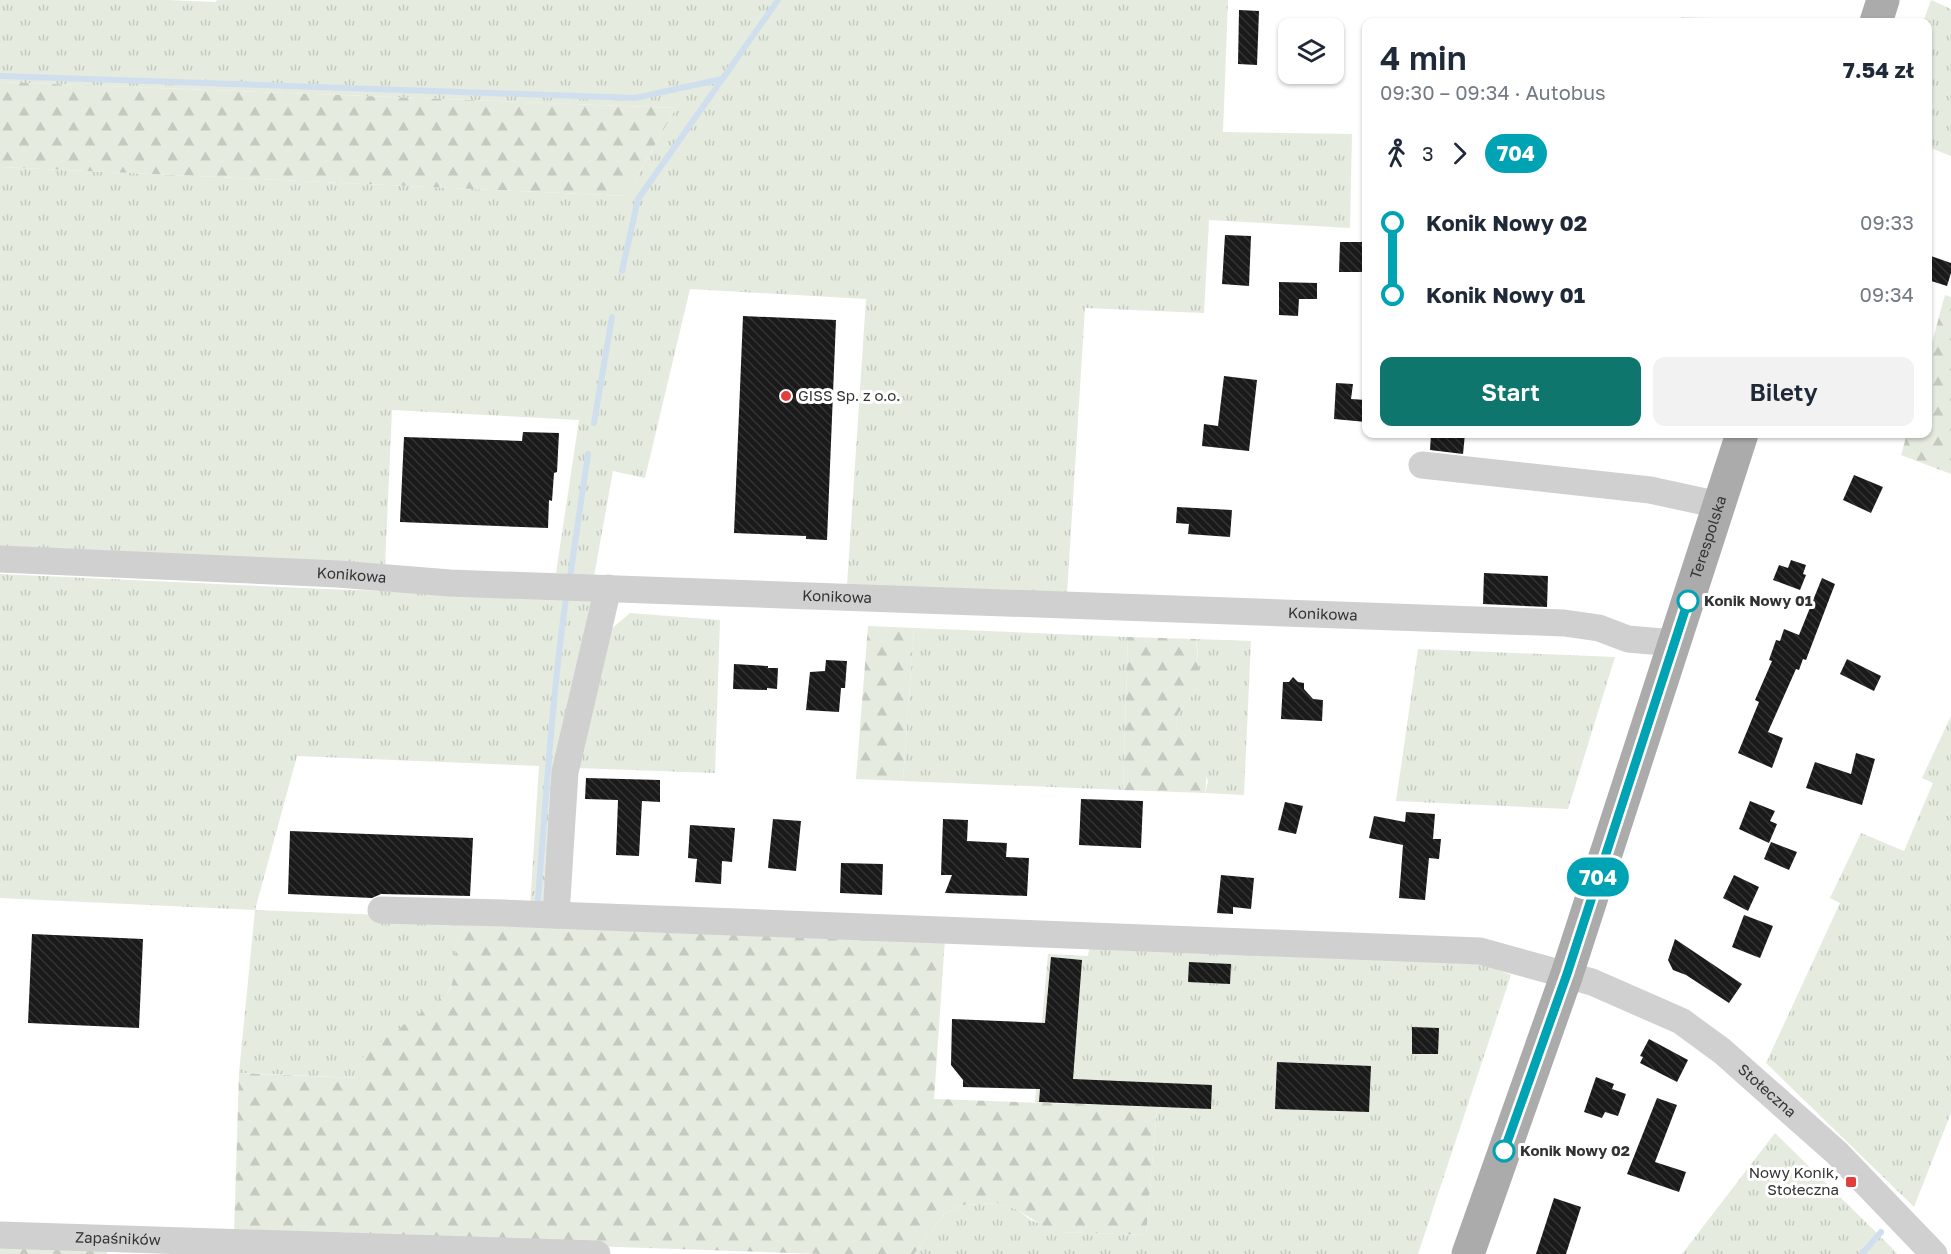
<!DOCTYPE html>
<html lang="pl">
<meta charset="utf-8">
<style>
body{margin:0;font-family:"Golos Text",sans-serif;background:#f2f2f3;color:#1f2937;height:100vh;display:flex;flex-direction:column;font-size:22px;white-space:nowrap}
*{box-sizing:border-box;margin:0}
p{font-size:20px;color:#747a83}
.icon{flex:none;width:33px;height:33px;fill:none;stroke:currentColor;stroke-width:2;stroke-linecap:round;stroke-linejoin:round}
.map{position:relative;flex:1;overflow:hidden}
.sheet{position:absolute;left:1362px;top:18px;width:570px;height:420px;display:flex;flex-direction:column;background:#fff;border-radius:12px;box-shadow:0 2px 4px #0004}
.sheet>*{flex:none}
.badge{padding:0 12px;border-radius:20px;font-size:21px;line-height:39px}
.buttons{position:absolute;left:1278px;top:18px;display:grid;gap:12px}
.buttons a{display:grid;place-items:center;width:66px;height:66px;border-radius:12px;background:#fff;box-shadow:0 2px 4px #0004;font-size:30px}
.map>.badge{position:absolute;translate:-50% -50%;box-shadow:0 0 0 3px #fff}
.legs{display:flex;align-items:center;gap:9px;height:66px;padding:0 18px;font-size:20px}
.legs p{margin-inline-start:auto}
.overview{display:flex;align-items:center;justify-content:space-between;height:102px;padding:0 18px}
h1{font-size:33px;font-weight:600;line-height:45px}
.cta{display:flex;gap:12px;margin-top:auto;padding:12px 18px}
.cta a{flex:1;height:69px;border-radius:12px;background:#0f766e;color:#fff;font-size:24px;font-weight:600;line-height:69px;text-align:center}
.cta a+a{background:#f2f2f3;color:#1f2937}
ul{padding:0 18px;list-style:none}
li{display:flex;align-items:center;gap:21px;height:72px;font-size:22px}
li i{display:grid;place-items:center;width:9px;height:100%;margin:0 8px;background:currentColor}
li i::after{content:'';width:15px;height:15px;margin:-8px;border:4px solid;border-radius:50%;background:#fff}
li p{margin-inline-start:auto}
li:first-child i{background:linear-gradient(#0000 50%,currentColor 0)}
li:last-child i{background:linear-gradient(currentColor 50%,#0000 0)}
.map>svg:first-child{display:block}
.grass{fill:url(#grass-tufts)}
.forest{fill:url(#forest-firs)}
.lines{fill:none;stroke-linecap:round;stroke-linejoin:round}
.stream{stroke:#d0dfed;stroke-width:6}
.building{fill:url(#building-back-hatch)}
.minor{stroke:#d0d0d0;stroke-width:27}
.major{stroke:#ababab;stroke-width:33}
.line-1-casing{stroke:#fff;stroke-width:14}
.line-1{stroke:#00a3b4;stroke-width:9}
.poi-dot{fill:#e13e3e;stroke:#fff;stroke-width:2}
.stop-1-dot{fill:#fff;stroke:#00a3b4;stroke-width:3}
.labels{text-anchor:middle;stroke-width:6;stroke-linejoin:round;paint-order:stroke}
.poi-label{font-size:15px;fill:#333;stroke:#fff;text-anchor:start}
.street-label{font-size:15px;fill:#333;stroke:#fff}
.stop-label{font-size:15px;font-weight:bold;fill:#333;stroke:#fff;text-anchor:start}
</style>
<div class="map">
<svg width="1951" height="1254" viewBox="0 0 1951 1254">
<defs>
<pattern id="grass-tufts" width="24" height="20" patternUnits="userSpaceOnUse" patternTransform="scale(1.5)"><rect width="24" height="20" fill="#e5ebdf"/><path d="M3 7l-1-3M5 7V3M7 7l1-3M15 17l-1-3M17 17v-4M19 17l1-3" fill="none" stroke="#c5cac0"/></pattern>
<pattern id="forest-firs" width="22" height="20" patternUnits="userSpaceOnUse" patternTransform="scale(1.5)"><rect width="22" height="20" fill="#e5ebdf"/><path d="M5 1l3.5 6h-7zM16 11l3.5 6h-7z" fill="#c5cac0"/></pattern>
<pattern id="building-back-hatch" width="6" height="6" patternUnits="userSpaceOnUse" patternTransform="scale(1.5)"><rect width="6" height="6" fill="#1a1a1a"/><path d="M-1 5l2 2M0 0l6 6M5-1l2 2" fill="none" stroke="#333"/></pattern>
</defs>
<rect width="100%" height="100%" fill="#fff"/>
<g class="grass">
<polygon points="0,0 167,0 216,2 217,0 1228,0 1223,132 1352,134 1350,228 1209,220 1204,313 1085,308 1067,594 847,585 866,299 690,289 645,478 613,471 594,576 556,573 579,420 392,410 385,566 0,549 0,167 626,196 676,108 0,82"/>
<polygon points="1931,0 1951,9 1951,156 1928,147 1928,22 1923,22"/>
<polygon points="1681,17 1817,22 1680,22"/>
<polygon points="0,574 325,589 593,598 543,904 530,907 539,766 297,756 255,910 461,918 456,940 455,977 447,994 360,1078 239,1073 255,910 0,898"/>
<polygon points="630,613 720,620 715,773 576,768 610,630"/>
<polygon points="914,628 1128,637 1123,790 903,781"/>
<polygon points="1196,639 1251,641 1244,795 1205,793 1208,781 1195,743 1176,728 1178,714 1197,689 1198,655"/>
<polygon points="1418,649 1615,657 1568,809 1396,801"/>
<polygon points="1951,716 1951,1113 1914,1207 1766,1063 1840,903 1830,898 1861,833 1904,851 1933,783 1922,778"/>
<polygon points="1090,944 1477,960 1511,975 1418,1254 914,1254 945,1213 962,1205 997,1203 1016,1209 1031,1220 1061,1232 1146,1235 1157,1107 1035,1102 1048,954 1088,956"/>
<polygon points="1775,1133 1891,1247 1897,1254 1682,1254"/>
</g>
<g class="forest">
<polygon points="0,82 676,108 626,196 0,167"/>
<polygon points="1945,295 1951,297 1951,474 1901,455 1907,434 1928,434 1928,357"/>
<polygon points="868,626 914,628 903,781 856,779"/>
<polygon points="1128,637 1196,639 1200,681 1197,689 1178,714 1176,728 1195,743 1207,772 1205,793 1123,790"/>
<path d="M461 918 945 939 934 1099 1157 1107 1146 1235 1061 1232 1048 1229 1016 1209 997 1203 962 1205 945 1213 914 1254H820L234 1234 239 1073 359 1078 358 1063 368 1051 447 994C458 977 454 961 456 942 456 934 460 926 461 918Z"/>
<polygon points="0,1245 107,1249 107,1254 0,1254"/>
</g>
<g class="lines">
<g class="stream">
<polyline points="0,76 635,98 722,79"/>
<polyline points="622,271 638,199 778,0"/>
<polyline points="594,423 612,317"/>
<polyline points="570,577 588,454"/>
<path d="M538 899C546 798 552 698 566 598"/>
<polyline points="1862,1254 1881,1232"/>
</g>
</g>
<g class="building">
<polygon points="1239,10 1259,11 1257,65 1238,64"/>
<polygon points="1225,235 1251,236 1249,286 1222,284"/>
<polygon points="1340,242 1366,242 1365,272 1339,272"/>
<polygon points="1928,255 1951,263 1951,273 1947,286 1928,280"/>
<polygon points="1279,282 1317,283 1317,299 1299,299 1298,316 1279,315"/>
<polygon points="743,316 836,320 827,540 806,539 806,536 734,533"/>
<polygon points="1224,376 1257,380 1249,451 1202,446 1204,424 1218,426"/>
<polygon points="1336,383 1353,384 1351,399 1366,400 1366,422 1334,419"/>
<polygon points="523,432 559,433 557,472 554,473 552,501 549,500 548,528 400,522 404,437 522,441"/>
<polygon points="1431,434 1465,434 1463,454 1430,450"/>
<polygon points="1854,475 1883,487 1871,513 1843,500"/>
<polygon points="1177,507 1232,510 1230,537 1188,534 1189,524 1176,523"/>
<polygon points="1791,560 1806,565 1803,574 1806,575 1800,590 1773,580 1779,565 1788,568"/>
<polygon points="1484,573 1548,576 1547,607 1483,604"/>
<polygon points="1822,578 1835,584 1806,660 1803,659 1799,670 1796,669 1768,732 1783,738 1772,768 1738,753 1759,702 1755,700 1772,661 1769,660 1776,640 1780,641 1784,629 1799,635"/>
<polygon points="1847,659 1881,676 1874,691 1840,674"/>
<polygon points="826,660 847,661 845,688 841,688 839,712 806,710 810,672 825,671"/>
<polygon points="734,664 768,666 768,668 778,668 777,689 767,688 767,690 733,689"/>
<polygon points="1293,677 1298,682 1304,683 1304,689 1313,699 1323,700 1322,721 1281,719 1283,682 1289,682"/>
<polygon points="1856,753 1875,759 1862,805 1806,788 1815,762 1851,774"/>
<polygon points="586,778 660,780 660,802 642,801 639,856 616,855 618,800 585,799"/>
<polygon points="1081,799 1143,801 1141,848 1079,845"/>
<polygon points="1750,801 1775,811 1770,821 1777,824 1769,843 1739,829"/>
<polygon points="1285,802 1303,806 1296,834 1278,830"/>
<polygon points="1406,812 1435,814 1433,839 1441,839 1439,859 1429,858 1425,900 1399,898 1403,845 1369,838 1374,816 1405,822"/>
<polygon points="773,819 801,821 796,871 768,868"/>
<polygon points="943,819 968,820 967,841 1007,843 1006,857 1029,858 1027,896 945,893 952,875 941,875"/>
<polygon points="690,825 735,828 732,862 722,861 721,884 695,882 697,859 688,858"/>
<polygon points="290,831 473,838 470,896 381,894 372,898 288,894"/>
<polygon points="1771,842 1797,852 1789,870 1764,859"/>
<polygon points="841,863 883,864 882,895 840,893"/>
<polygon points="1221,875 1254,878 1251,909 1233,907 1233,914 1217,913"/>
<polygon points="1734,875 1759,887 1748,911 1723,898"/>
<polygon points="1744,915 1773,926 1760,958 1732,947"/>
<polygon points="32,934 143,939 139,1028 28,1023"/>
<polygon points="1675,939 1742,984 1729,1003 1686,975 1673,970 1668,960"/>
<polygon points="1051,957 1082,960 1073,1079 1212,1085 1211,1109 1039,1102 1040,1089 963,1087 963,1080 951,1065 952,1019 1045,1023"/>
<polygon points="1189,962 1231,964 1230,984 1188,982"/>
<polygon points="1412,1027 1439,1028 1438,1054 1412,1054"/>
<polygon points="1649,1039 1688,1060 1677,1082 1640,1063 1643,1057 1640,1056"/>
<polygon points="1277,1062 1371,1066 1369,1112 1275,1109"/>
<polygon points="1596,1077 1614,1084 1612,1089 1626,1094 1618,1116 1605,1112 1602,1118 1584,1112"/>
<polygon points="1657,1098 1677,1105 1655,1162 1686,1172 1679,1192 1627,1174"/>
<polygon points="1554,1198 1581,1207 1566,1254 1536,1254"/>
</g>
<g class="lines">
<g class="minor">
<polyline points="1422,465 1650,490 1719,505"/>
<path id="s1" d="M0 559 338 574 450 583 1564 623 1599 628 1628 639 1674 643"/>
<path id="s2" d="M381 910 504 913 1480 951 1592 982 1681 1021 1722 1051 1837 1153 1934 1254"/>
<polyline points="556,915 565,772 608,588"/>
<path id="s3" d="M0 1235 597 1254"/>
</g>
<g class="major">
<polyline points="1876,22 1883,0"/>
<path id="s4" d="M1468 1254 1567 974 1742 434"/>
</g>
</g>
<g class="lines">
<g class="line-1-casing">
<polyline id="line-1" points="1504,1151 1567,974 1688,601"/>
</g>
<use href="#line-1" class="line-1"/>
</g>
<g class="poi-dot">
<circle cx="786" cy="396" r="6"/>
<rect x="1845" y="1176" width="12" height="12" rx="3"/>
</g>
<g class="stop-1-dot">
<circle cx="1688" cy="601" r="10"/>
<circle cx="1504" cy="1151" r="10"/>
</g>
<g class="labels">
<g class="poi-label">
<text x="798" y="401">GISS Sp. z o.o.</text>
<text x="1839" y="1178" text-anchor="end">Nowy Konik,<tspan x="1839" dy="17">Stołeczna</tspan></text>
</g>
<g class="street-label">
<text dy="5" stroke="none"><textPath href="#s4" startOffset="756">Terespolska</textPath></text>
<text dy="5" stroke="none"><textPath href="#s1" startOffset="352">Konikowa</textPath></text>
<text dy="5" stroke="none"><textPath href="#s1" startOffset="838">Konikowa</textPath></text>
<text dy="5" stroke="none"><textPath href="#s1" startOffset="1324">Konikowa</textPath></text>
<text dy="5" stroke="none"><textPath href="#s2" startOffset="1424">Stołeczna</textPath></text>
<text dy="5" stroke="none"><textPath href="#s3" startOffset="118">Zapaśników</textPath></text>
</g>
<g class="stop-label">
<text x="1704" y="606">Konik Nowy 01</text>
<text x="1520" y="1156">Konik Nowy 02</text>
</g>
</g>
</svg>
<div class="buttons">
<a><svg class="icon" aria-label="layers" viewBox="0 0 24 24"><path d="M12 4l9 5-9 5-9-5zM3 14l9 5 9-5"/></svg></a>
</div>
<b class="badge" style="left:1598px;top:877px;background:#00a3b4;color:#fff">704</b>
<section class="sheet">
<div class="overview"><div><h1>4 min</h1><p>09:30 – 09:34 · Autobus</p></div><b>7.54 zł</b></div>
<div class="legs"><svg class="icon" aria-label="walk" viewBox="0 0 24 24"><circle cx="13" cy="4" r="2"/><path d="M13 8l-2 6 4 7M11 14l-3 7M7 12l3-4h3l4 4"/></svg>3<svg class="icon" aria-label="forward" viewBox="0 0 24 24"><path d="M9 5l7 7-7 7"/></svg><b class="badge" style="background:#00a3b4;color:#fff">704</b></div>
<ul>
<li><i style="color:#00a3b4"></i><b>Konik Nowy 02</b><p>09:33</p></li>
<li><i style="color:#00a3b4"></i><b>Konik Nowy 01</b><p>09:34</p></li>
</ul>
<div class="cta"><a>Start</a><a>Bilety</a></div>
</section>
</div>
